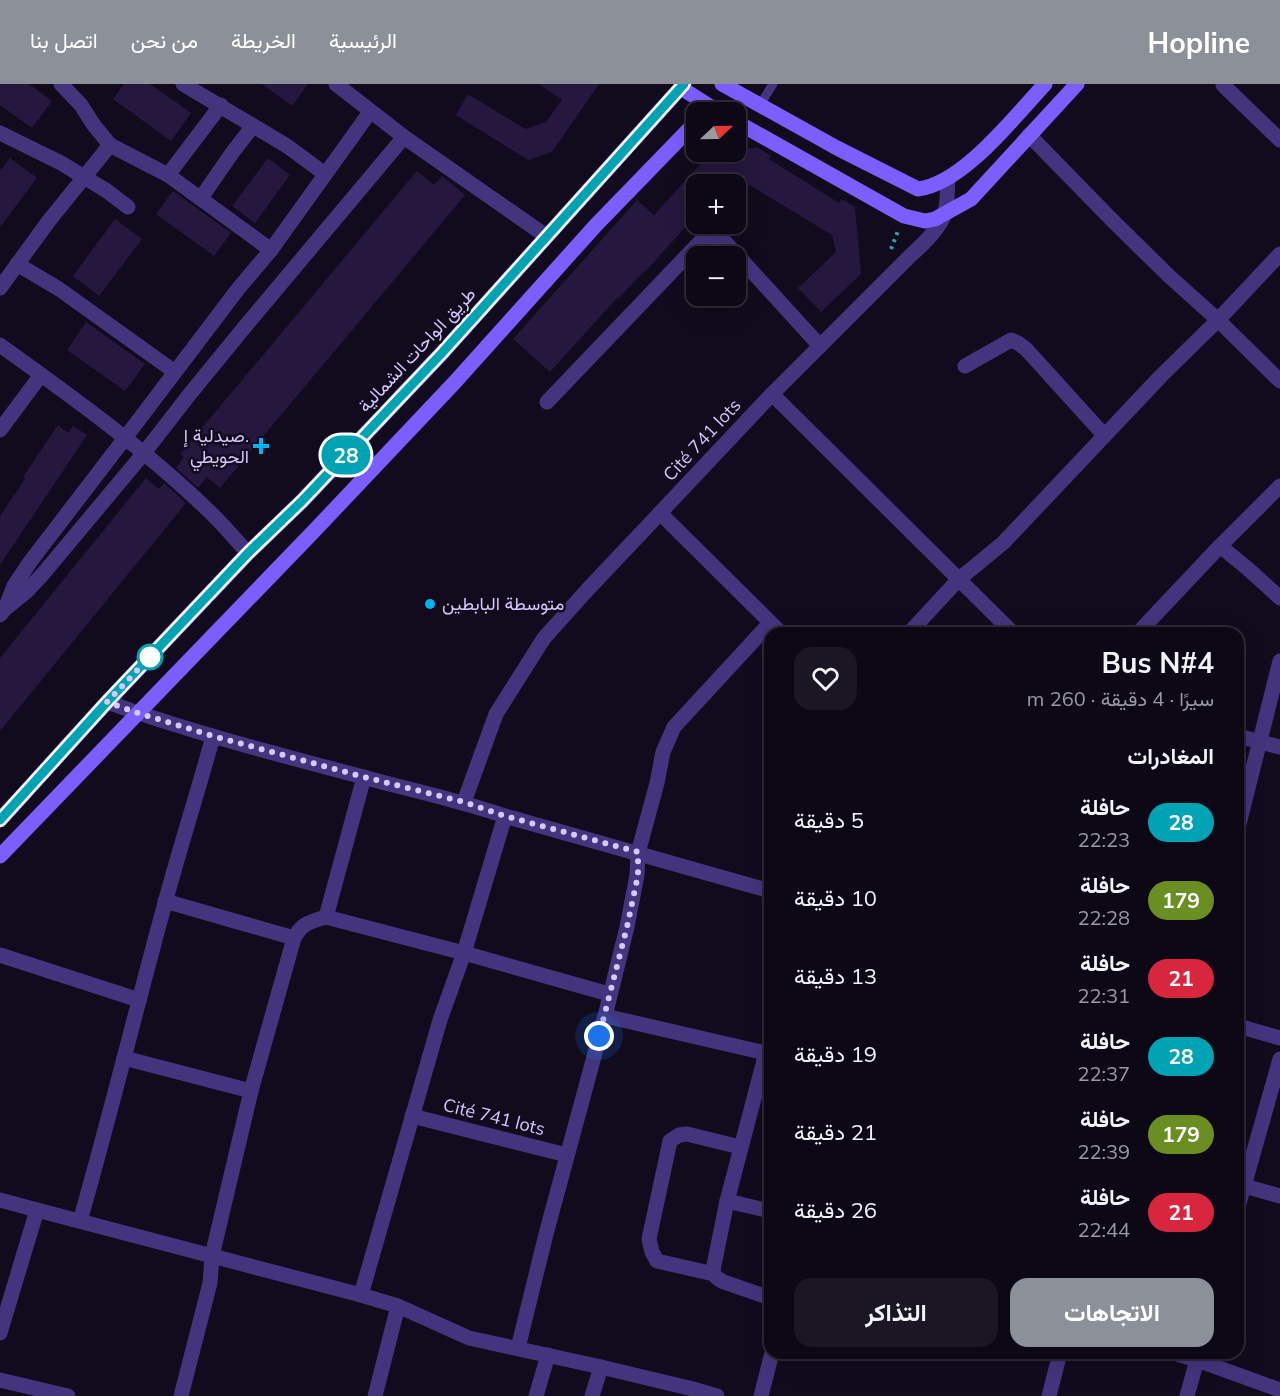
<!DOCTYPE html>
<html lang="ar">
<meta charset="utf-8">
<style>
body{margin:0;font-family:Mulish,Vazirmatn,sans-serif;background:#1b1623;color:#f1f3f6;direction:rtl;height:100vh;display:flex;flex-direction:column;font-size:22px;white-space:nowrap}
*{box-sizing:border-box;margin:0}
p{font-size:20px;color:#9a9aa1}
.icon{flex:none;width:33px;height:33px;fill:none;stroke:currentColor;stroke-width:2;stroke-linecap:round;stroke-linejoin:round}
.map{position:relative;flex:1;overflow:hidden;direction:ltr}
.side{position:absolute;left:764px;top:543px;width:480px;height:732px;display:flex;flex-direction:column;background:#0d0816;border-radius:18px;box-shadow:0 6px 24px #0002,0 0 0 2px #2d2935;direction:rtl}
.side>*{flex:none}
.badge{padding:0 12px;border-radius:20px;font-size:21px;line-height:39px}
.needle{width:39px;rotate:68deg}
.buttons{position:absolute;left:686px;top:18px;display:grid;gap:12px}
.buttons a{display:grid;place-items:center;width:60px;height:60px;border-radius:12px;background:#0d0816;box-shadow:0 6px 24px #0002,0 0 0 2px #2d2935;font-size:30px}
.you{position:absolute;width:30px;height:30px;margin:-15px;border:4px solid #fff;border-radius:50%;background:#1a73e8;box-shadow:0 0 0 9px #1a73e833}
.map>.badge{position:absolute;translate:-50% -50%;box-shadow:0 0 0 3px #fff}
h2{padding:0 30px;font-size:22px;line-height:54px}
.round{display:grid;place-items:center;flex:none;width:63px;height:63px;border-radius:18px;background:#1b1623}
.overview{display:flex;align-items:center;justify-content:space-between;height:102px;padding:0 30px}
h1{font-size:28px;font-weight:700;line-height:45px}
.button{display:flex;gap:12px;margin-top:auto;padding:12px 30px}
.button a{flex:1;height:69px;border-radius:18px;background:#8c9099;color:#fff;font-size:24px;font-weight:700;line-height:69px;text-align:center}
.button a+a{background:#1b1623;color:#f1f3f6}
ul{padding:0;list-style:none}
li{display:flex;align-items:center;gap:18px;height:78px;padding:0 30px}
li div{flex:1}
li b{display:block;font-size:22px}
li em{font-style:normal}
li .badge{min-width:66px;font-weight:700;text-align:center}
header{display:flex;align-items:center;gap:36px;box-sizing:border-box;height:84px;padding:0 30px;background:#8c9099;color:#fff}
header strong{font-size:28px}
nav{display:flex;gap:33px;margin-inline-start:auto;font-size:21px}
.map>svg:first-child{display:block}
.building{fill:#25173e}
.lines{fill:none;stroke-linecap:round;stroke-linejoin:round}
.path{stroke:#2aa3b0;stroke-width:4;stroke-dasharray:3 4.5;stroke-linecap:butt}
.service{stroke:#43357d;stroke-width:9}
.minor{stroke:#43357d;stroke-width:15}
.secondary{stroke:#7c5eff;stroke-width:15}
.line-casing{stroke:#fff;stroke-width:14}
.line{stroke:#00a3b4;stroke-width:9}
.walk{stroke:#d6c7ff;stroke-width:6;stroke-dasharray:0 10.8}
.poi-dot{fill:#00b4f2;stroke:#110b1d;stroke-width:2}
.stop-dot{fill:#fff;stroke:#00a3b4;stroke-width:3}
.labels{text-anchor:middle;stroke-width:5;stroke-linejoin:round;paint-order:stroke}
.street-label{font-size:18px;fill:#d6c7ff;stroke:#110b1d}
.poi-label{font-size:18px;fill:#d6c7ff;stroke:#110b1d;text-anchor:end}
</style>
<header>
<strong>Hopline</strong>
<nav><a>الرئيسية</a><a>الخريطة</a><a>من نحن</a><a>اتصل بنا</a></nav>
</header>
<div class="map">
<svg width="1280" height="1312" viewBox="0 0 1280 1312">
<rect width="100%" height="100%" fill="#110b1d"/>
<g class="building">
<polygon points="0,0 29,0 52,17 32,44 0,21"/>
<polygon points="124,0 150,0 191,29 171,57 113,15"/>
<polygon points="262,0 308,0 292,22"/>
<polygon points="539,0 599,0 552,68 528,76 456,31 468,10 525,45 546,38 562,16"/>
<polygon points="757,63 771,72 769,75 839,119 842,115 855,123 861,190 821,228 798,204 836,168 832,151 751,102 696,100 696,131 645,188 644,187 618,215 617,214 550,288 513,255 637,116 654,131 706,74"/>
<polygon points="10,74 37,94 0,143 0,87"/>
<polygon points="268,74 290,91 255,139 232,122"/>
<polygon points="417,87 434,101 442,92 465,111 220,404 207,393 198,404 176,384 184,373 180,370"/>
<polygon points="173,107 231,149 214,172 156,130"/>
<polygon points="115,135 142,155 99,212 73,192"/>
<polygon points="86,238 145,280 125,307 67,266"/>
<polygon points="58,341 68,349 73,342 87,351 0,481 0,432 25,395 23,393"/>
<polygon points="146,394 159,405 164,399 186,419 0,647 0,574"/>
</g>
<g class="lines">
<polyline class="path" points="891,165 898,147"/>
<polyline class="service" points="760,21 773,0"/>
<g class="minor">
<polyline points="61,0 81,21 93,40 110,61 168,91 271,166"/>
<polyline points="183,0 287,62 325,90"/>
<polyline points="336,0 404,53 546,152"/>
<polyline points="1224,0 1223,1 1280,56"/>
<polyline points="0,49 61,79 107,107 128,123"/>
<polyline points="1029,51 1113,137 1169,192 1218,236 1280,297"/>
<polyline points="168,91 221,21"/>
<path d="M948 94C947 105 948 117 945 128 942 143 921 162 910 172L772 310 1013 549"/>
<polyline points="201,114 232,69 253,42"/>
<polyline points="17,180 59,205 175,288"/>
<polyline points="0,204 48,138 110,61"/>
<path d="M0 261C74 314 149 368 214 432 226 444 237 457 248 469"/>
<polyline points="965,282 1011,256 1018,259 1026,265 1104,351"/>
<polyline points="547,318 701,157 713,155 726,159 820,262"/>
<polyline points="0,346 41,291"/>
<polyline points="660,429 772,310"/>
<polyline points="1220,462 1247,484 1280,514"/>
<polyline points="5,525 14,502 30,478 125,354 238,205 271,166 370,28"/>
<polyline points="0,531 5,525 26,508 42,491 144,369 189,311 243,245 404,53"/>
<polyline points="909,549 958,496 1003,459 1161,292 1218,236 1280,170"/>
<polyline points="1138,549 1220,462 1280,402"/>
<path d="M107 618C190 648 277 670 363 693 411 706 457 716 505 732L770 807"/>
<polyline points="1238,652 1280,663"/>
<polyline points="464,718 496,630 544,554 590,503 660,429 781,549"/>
<polyline points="1238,744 1280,577"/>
<polyline points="165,817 294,854"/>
<polyline points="326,833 364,693"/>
<polyline points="0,871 139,916"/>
<polyline points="605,932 770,970"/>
<polyline points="1238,942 1280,954"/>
<path d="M766 969 727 1117 713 1186C714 1193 718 1195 724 1198L770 1214"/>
<polyline points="124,974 251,1007"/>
<polyline points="412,1032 567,1071"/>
<polyline points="1244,1102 1280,1112"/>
<polyline points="0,1116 37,1126 361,1211 398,1222 469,1254 601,1283 693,1305 717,1312"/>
<polyline points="727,1117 770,1127"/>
<polyline points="1238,1123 1280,975"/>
<path d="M80 1137C110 1032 136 925 165 819 180 763 198 708 213 652"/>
<polyline points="714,1190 657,1177 652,1168 649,1155 670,1057 679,1051 687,1050 740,1063"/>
<polyline points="361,1211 440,936 464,869 505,732"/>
<polyline points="0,1249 37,1126"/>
<polyline points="518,1264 546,1150 605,932 627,843 637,791 638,769 657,699 663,668 674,643 770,539"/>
<polyline points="1174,1269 1197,1276 1280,1306"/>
<polyline points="0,1296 68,1312"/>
<path d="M181 1312 210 1199 212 1172 251 1007 294 854C302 839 310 838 326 833L464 869 609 910"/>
<polyline points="375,1312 398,1222"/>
<polyline points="536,1312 548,1271"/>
<polyline points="592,1312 601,1283"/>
<polyline points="761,1312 772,1269"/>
<polyline points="1049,1312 1060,1269"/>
<polyline points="1187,1312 1199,1269"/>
</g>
<g class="secondary">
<path d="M722 0 837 64 918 105C963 100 1015 32 1045 0"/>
<polyline points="681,4 719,28"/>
<polyline points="735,37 904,132 925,137 935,135 971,115 1077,0"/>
<polyline points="0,736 107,618 248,469 302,417 441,270 684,0"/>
<polyline points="0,772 314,447 455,298 596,141 696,38"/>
</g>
</g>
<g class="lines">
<g class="line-casing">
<polyline id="line" points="0,736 107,618 248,469 302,417 441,270 684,0"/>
</g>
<use href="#line" class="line"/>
<polyline class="walk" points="150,573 151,572 107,618 138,629 213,652 364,693 464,718 505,732 638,768 638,791 627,843 599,952"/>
</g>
<g class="poi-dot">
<path d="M258 353h6v6h6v6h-6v6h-6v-6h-6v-6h6z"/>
<circle cx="430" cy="520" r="6"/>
</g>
<circle class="stop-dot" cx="150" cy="573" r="12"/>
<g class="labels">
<g class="street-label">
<text transform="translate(417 266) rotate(-47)" y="6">طريق الواحات الشمالية</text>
<text transform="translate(702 356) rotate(-47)" y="6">Cité 741 lots</text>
<text transform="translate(494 1033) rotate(14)" y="6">Cité 741 lots</text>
</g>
<g class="poi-label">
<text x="249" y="358">صيدلية إ.<tspan x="249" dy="21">الحويطي</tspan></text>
<text x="442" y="526" text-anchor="start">متوسطة البابطين</text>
</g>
</g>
</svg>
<div class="buttons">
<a><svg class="needle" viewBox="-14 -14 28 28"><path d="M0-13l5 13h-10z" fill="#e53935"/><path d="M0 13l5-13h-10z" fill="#9a9aa1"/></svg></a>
<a>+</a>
<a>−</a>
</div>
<div class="you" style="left:599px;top:952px"></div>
<b class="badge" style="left:346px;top:371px;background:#00a3b4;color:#fff">28</b>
<section class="side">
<div class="overview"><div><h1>Bus N#4</h1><p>سيرًا · 4 دقيقة · 260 m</p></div><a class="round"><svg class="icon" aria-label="heart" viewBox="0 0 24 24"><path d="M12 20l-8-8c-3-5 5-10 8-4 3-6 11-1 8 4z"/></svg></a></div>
<h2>المغادرات</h2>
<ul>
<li><span class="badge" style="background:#00a3b4;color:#fff">28</span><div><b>حافلة</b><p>22:23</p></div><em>5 دقيقة</em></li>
<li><span class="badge" style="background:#6b8e23;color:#fff">179</span><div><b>حافلة</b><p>22:28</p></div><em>10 دقيقة</em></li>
<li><span class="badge" style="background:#d7263d;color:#fff">21</span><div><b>حافلة</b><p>22:31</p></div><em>13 دقيقة</em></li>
<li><span class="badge" style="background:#00a3b4;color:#fff">28</span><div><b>حافلة</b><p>22:37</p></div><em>19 دقيقة</em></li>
<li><span class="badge" style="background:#6b8e23;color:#fff">179</span><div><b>حافلة</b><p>22:39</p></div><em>21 دقيقة</em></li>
<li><span class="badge" style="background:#d7263d;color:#fff">21</span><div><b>حافلة</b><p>22:44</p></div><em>26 دقيقة</em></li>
</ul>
<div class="button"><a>الاتجاهات</a><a>التذاكر</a></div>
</section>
</div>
